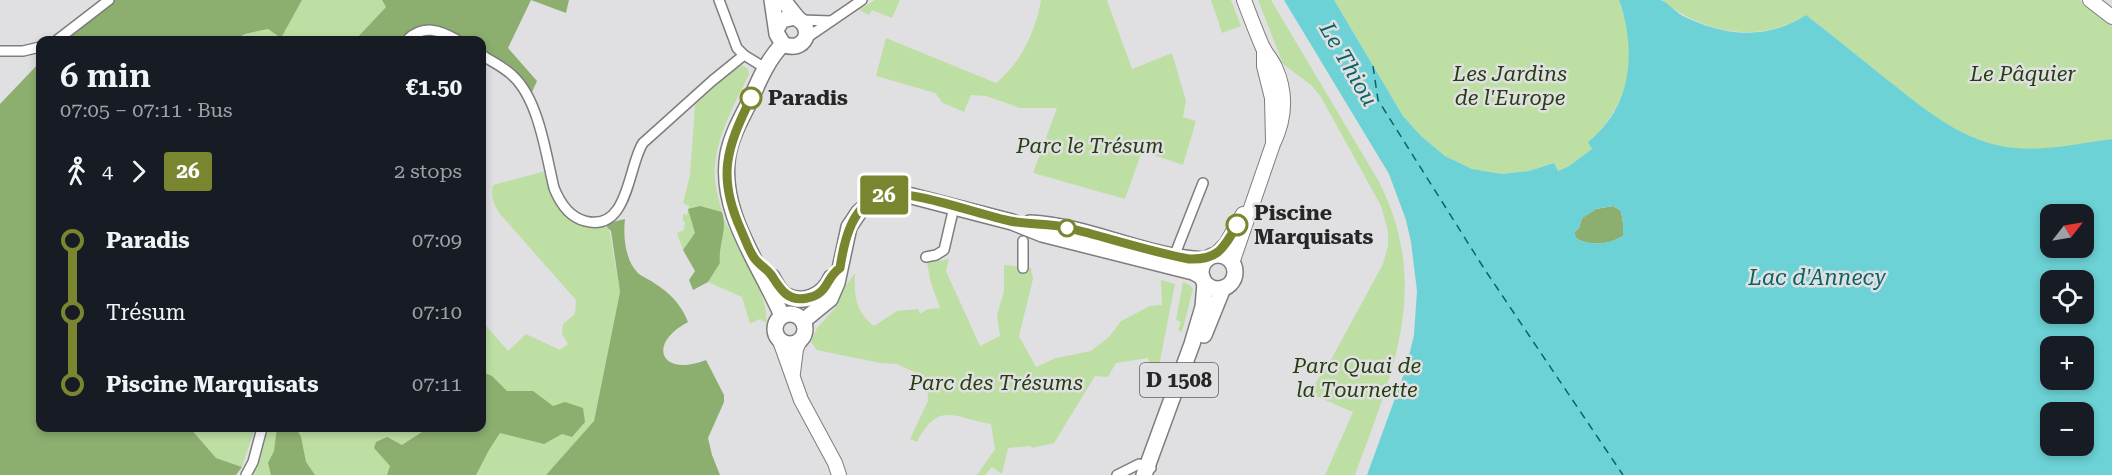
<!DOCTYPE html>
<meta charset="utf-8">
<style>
body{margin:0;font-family:"Roboto Serif",serif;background:#242831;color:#f1f3f6;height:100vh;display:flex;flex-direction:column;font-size:22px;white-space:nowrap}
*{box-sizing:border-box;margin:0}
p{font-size:20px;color:#9ea1a6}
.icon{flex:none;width:33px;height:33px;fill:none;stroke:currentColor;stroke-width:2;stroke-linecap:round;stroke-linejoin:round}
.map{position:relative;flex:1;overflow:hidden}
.side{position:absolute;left:36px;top:36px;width:450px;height:396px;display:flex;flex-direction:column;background:#171b24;border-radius:12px;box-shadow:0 3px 9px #0003}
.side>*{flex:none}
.badge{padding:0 12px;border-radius:4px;font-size:21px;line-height:39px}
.needle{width:39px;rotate:59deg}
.tools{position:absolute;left:2040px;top:204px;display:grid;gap:12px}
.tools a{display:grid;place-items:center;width:54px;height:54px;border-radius:12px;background:#171b24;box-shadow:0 3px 9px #0003;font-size:30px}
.map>.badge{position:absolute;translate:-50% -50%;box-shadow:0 0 0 3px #fff}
.legs{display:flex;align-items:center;gap:9px;height:66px;padding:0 24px;font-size:20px}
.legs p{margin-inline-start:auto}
.headline{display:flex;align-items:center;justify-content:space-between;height:102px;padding:0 24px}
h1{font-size:33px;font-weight:600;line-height:45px}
ul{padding:0 24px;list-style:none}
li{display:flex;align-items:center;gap:21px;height:72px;font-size:22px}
li i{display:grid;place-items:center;width:9px;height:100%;margin:0 8px;background:currentColor}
li i::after{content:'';width:15px;height:15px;margin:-8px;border:4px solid;border-radius:50%;background:#171b24}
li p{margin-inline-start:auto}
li:first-child i{background:linear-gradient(#0000 50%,currentColor 0)}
li:last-child i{background:linear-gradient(currentColor 50%,#0000 0)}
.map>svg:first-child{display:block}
.green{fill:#bddfa3}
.forest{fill:#8caf70}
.water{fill:#6cd2d5;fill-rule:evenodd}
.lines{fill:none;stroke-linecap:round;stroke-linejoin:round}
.ferry{stroke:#0a6466;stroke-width:1.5;stroke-dasharray:8 6;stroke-linecap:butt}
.street-casing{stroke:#7d7d7e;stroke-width:12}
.secondary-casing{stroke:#7d7d7e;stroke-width:16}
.primary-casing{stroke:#7d7d7e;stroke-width:18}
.street{stroke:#fff;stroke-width:9}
.secondary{stroke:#fff;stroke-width:14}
.primary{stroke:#fff;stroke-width:15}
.line-1-casing{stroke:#fff;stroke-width:14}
.line-1{stroke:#79862f;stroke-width:9}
.stop-1-dot{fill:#fff;stroke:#79862f;stroke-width:3}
.labels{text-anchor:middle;stroke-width:5;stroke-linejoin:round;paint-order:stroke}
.shield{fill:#e0e0e2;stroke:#5e5e5f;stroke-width:1.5}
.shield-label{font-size:20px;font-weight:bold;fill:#262627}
.park-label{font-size:21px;font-style:italic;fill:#273e11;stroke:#e0e0e2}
.stop-label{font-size:21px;font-weight:bold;fill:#262627;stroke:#e0e0e2;text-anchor:start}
.water-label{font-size:22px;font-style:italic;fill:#0a6466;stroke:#e0e0e2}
</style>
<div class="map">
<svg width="2112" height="475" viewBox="0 0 2112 475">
<rect width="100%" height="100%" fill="#e0e0e2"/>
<g class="green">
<polygon points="302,0 382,0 386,7 355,40 234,40 245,34 268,29 281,37"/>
<polygon points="875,0 900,0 892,18 872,10 869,15 859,10"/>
<path d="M1041 0H1107L1132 69 1172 53 1186 101 1183 117 1196 121 1183 165 1142 151 1125 199 1033 173 1057 108H1020L986 96 971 95 964 112 943 103 935 93 876 76 886 38 996 83C1020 64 1036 31 1041 0Z"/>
<polygon points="1211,0 1231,0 1241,26 1222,33"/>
<path d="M1258 0H1271L1378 180C1433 286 1392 373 1355 475H1325L1353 412 1309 393 1333 356 1383 264 1388 246V231L1381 206 1321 97 1311 85 1283 64Z"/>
<path d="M1334 0H1619C1622 10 1626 21 1628 32 1636 71 1619 117 1588 142L1593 148 1569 166 1557 171 1554 163 1529 171 1502 174 1472 169 1445 156 1421 136 1403 116Z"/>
<path d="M1661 0H2080L2112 26V139C2079 145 2046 152 2012 148 1961 141 1924 109 1885 78 1859 57 1833 36 1806 15 1758 45 1704 33 1661 0Z"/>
<path d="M742 65 748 69 749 74C735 103 718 133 715 165 713 180 718 197 722 212L700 206 696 233 683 250 677 233 684 230 685 222 683 221V214L687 215 689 206 683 203 690 175 695 105 735 68Z"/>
<path d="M546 171 560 208 609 228 620 292 594 421 546 475H252L267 428H482V321L508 351 526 334 560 350 568 344 562 334 563 324 575 314 576 300 500 214C493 204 491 197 493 185Z"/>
<path d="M724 219C737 244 770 297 766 323L760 319 750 324 742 297 708 282 720 263C718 248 723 234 724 219Z"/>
<path d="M949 259 946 271 980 346 1000 336 997 315 1004 291V265L1031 268 1033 279 1019 336 1036 367 1056 358 1091 351 1109 337 1121 321 1150 306 1162 305 1161 280 1175 284 1159 366 1150 365 1148 358 1116 363 1108 377 1095 376 1054 443 1032 448 1030 446 1008 448 1002 474 992 467 985 475H977L995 449 991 424C955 418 938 400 917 442L910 439 928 401 927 378 897 364 880 363 817 350 811 342 817 328 835 308 843 289 855 273C854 295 855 311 874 326L897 311 918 309 920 314 928 309 940 308 931 283 927 263Z"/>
<polygon points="1183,282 1190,285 1193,289 1182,332 1178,330 1181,322 1176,320"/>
<polygon points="190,428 255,428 242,467 216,458"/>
</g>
<g class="forest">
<polygon points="115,0 302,0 281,38 268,29 245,34 234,40 64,40"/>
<polygon points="382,0 569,0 566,13 531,0 508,48 537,81 532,92 528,92 482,53 482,40 463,40 432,26 421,26 410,31 400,40 355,40 386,7"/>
<polygon points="40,62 40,428 190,428 216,458 242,467 236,475 0,475 0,104"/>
<path d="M700 206 722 212C728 229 718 245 720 263L708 282 693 290 689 280 695 271 683 250 695 233 688 209Z"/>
<path d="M1613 206 1621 211 1623 223V236C1608 245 1592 246 1577 239L1574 233 1579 228 1582 218 1596 209Z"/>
<path d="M625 219C623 235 625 261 638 273 642 277 649 279 654 283 670 293 681 304 688 322 646 344 661 378 706 360L724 395V402L708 438 712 455 720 475H546L594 421 620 292 611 231 607 227 608 223Z"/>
<polygon points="482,372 492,376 507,391 533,391 553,406 565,402 583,408 585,422 572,437 562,434 544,444 500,433 489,450 476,475 387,475 390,466 374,448 376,442 387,437 402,445 428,428 482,428 482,414 484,406 482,401"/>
<polygon points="277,428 296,428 301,437 306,462 315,475 271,475 268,463 274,451"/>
</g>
<path class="water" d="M1284 0H1334L1403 116 1421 136 1445 156 1472 169 1502 174 1529 171 1554 163 1558 171 1569 166 1592 149 1588 142C1632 107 1637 50 1619 0 1630 0 1650 0 1660 0 1668 2 1675 12 1683 16 1724 36 1766 41 1806 15 1833 36 1859 57 1885 78 1925 109 1964 144 2016 148 2051 151 2079 143 2112 139V475H1367L1406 368 1414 335 1417 291 1411 242 1406 220 1389 174ZM1613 206 1621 211 1623 223V236C1608 245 1592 246 1577 239L1574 233 1579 228 1582 218 1596 209ZM2050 214H2084V248H2050ZM2084 280V314H2050V280ZM2050 346H2084V380H2050ZM2050 412H2084V446H2050Z"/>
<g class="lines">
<polyline class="ferry" points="1373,66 1378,100 1485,270 1623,475"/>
<g class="street-casing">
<g id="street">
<polyline points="719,0 737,48 744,55"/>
<polyline points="801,20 831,21"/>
<polyline points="805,39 862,0"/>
<polyline points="57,40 109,0"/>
<path d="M407 40C423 24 440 30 457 40"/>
<polyline points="0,51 23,51 40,47"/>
<path d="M482 55C492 62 504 67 513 76 539 100 546 155 554 188 560 203 569 217 585 221 629 233 628 165 643 143L712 81 744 55 765 68"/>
<polyline points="1023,241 1023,268"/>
<polyline points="926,257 936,255 944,250 954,207"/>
<polyline points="1171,257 1174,256 1177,249 1203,183"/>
<polyline points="246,475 253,462 262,428"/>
<polyline points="1117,475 1139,464 1151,468"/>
</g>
</g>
<g class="secondary-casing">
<g id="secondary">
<polyline points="2090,0 2112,17"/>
<polyline points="1264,49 1264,66 1272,98 1273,141"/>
<polyline points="1214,256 1226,244 1243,214"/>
<path d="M1232 263 1273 144C1285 119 1287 93 1275 67 1272 60 1267 55 1263 48 1256 32 1250 16 1244 0"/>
<polyline points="780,341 801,400 835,463 839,475"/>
<polyline points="793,373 796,349 799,342"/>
</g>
</g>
<g class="primary-casing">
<g id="primary">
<path d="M772 0 777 34 783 44C804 54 817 28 795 17L782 20 777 28"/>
<polyline points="783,0 798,19"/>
<path d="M1030 223C1090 226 1146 258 1206 260"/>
<circle cx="1218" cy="272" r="17"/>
<path d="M772 277C776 284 780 293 787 296 805 305 824 294 831 278"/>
<circle cx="790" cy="329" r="15"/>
<path d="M782 316C760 264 718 212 728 154 732 134 742 117 751 99 759 80 768 59 783 44"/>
<polyline points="803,321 830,299 837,283 849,227 859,212 872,201 884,195 904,194 1012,222 1042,234 1193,272 1202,277"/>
<polyline points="1204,335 1223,288"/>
<polyline points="1144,475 1192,344 1203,307 1205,283"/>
</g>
</g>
<use href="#street" class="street"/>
<use href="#secondary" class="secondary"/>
<use href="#primary" class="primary"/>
</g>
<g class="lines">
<g class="line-1-casing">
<path id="line-1" d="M751 98C726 149 717 177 741 230 745 239 748 248 753 256 757 264 767 268 772 276 781 290 788 302 807 298 829 294 825 278 840 268 844 241 852 202 885 195 911 189 980 215 1010 221 1029 225 1050 223 1069 228 1109 238 1148 251 1189 259 1218 260 1223 249 1237 225"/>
</g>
<use href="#line-1" class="line-1"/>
</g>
<g class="stop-1-dot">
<circle cx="751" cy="98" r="10"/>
<circle cx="1237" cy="225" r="10"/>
<circle cx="1067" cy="228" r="8"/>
</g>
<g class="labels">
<rect class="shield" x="1140" y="363" width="78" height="34" rx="4.5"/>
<g class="shield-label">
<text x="1179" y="387">D 1508</text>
</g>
<g class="park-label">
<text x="1510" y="81">Les Jardins<tspan x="1510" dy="24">de l'Europe</tspan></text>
<text x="2023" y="81">Le Pâquier</text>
<text x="1090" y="153">Parc le Trésum</text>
<text x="1357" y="373">Parc Quai de<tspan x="1357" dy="24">la Tournette</tspan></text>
<text x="996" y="390">Parc des Trésums</text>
</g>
<g class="stop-label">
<text x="768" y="105">Paradis</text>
<text x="1254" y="220">Piscine<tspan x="1254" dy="24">Marquisats</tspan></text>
</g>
<g class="water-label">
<text transform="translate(1349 64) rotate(60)" y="8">Le Thiou</text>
<text x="1817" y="285">Lac d'Annecy</text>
</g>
</g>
</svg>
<div class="tools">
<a><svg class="needle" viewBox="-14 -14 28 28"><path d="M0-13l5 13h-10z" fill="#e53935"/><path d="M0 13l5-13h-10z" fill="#9ea1a6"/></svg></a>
<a><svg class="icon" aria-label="locate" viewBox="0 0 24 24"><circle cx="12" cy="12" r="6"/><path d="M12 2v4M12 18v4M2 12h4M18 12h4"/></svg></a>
<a>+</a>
<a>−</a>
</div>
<b class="badge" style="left:884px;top:195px;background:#79862f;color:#fff">26</b>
<section class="side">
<div class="headline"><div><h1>6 min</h1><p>07:05 – 07:11 · Bus</p></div><b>€1.50</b></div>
<div class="legs"><svg class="icon" aria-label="walk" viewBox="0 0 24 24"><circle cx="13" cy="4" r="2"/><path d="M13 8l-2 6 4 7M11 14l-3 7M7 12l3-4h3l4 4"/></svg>4<svg class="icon" aria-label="forward" viewBox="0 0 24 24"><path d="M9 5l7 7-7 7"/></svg><b class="badge" style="background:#79862f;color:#fff">26</b><p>2 stops</p></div>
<ul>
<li><i style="color:#79862f"></i><b>Paradis</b><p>07:09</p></li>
<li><i style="color:#79862f"></i><span>Trésum</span><p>07:10</p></li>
<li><i style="color:#79862f"></i><b>Piscine Marquisats</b><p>07:11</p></li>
</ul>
</section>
</div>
